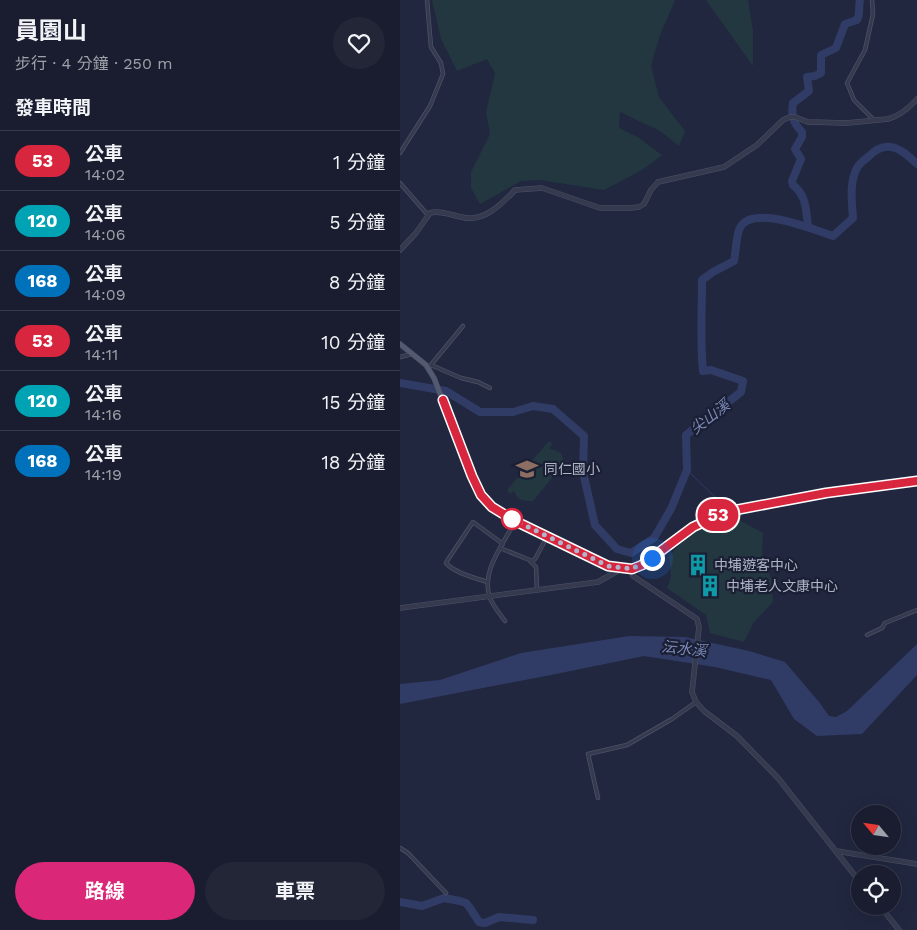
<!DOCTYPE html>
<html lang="zh-TW">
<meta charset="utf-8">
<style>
body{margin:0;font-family:"Work Sans","Noto Sans TC",sans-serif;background:#222637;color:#f1f3f6;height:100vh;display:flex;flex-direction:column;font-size:19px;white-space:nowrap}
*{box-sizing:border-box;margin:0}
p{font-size:16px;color:#9fa2aa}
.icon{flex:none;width:28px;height:28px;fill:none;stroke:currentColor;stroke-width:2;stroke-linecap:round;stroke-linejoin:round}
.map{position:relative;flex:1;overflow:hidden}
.drawer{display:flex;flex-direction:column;background:#191d2f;width:400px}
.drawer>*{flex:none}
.badge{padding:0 10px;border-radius:16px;font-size:18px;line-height:32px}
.needle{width:32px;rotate:299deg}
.fabs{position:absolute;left:451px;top:805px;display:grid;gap:10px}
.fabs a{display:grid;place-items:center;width:50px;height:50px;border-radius:50%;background:#191d2f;box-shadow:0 5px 20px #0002,0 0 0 1px #373b4b;font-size:25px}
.you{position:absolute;width:25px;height:25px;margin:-12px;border:4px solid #fff;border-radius:50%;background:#1a73e8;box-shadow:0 0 0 8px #1a73e833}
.map>.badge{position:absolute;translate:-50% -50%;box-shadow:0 0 0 2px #fff}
h2{padding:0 15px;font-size:19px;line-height:45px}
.round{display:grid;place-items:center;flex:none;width:52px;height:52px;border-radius:26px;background:#222637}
.head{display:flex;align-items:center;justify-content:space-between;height:85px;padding:0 15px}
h1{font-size:24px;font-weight:700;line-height:38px}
.primary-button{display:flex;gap:10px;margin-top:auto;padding:10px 15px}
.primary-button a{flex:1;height:58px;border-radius:30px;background:#db2777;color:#fff;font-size:20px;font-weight:700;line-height:58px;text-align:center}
.primary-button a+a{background:#222637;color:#f1f3f6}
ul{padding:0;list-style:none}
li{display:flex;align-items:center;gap:15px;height:60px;padding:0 15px;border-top:1px solid #373b4b}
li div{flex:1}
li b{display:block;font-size:19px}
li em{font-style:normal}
li .badge{min-width:55px;font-weight:700;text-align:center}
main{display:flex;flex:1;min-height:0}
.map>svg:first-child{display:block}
.green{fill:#233740}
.water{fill:#313c66}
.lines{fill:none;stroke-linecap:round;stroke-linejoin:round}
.stream{stroke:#313c66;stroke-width:1}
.river{stroke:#313c66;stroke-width:8}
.minor-casing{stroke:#4d5267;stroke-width:4.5}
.tertiary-casing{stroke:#4d5267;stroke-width:5.5}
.primary-casing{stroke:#3e4358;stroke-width:6}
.minor{stroke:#353a4f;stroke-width:3}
.tertiary{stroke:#353a4f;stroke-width:4.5}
.primary{stroke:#53596f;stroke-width:5}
.line-casing{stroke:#fff;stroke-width:11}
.line{stroke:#d7263d;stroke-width:8}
.walk{stroke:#b1b5ca;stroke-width:5;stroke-dasharray:0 9}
.stop-dot{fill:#fff;stroke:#d7263d;stroke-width:2.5}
.labels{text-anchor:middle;stroke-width:4.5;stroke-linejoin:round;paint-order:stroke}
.poi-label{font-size:14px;fill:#b1b5ca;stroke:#1a1f34;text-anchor:start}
.water-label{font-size:15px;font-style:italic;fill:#7d8bb9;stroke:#1a1f34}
</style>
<main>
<section class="drawer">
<div class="head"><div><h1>員園山</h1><p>步行 · 4 分鐘 · 250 m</p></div><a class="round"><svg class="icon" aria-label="heart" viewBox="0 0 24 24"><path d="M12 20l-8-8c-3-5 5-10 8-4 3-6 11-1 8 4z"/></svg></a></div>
<h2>發車時間</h2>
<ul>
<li><span class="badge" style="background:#d7263d;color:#fff">53</span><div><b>公車</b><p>14:02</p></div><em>1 分鐘</em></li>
<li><span class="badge" style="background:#00a3b4;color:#fff">120</span><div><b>公車</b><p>14:06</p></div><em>5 分鐘</em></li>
<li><span class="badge" style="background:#0072bc;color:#fff">168</span><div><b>公車</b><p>14:09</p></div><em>8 分鐘</em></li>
<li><span class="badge" style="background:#d7263d;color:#fff">53</span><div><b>公車</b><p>14:11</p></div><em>10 分鐘</em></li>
<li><span class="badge" style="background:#00a3b4;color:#fff">120</span><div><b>公車</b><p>14:16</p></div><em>15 分鐘</em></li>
<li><span class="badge" style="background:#0072bc;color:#fff">168</span><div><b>公車</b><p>14:19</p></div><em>18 分鐘</em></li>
</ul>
<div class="primary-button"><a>路線</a><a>車票</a></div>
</section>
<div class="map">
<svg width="517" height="930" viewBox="0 0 517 930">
<rect width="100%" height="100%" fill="#21273f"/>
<g class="green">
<polygon points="32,0 275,0 260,35 251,66 259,97 285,131 279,146 260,131 220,112 219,128 239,138 262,155 242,170 204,190 140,180 121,181 80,204 71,188 71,172 90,134 86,112 95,73 87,59 57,71 41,39"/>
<polygon points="306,0 348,0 353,31 353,66"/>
<path d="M149 441 153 444 149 448 161 453 163 459 162 466 133 501C123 501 117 501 114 491L110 494 107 490Z"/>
<path d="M327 515 339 520 363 533 362 552 371 579 373 602 354 622 344 642 310 633 306 615 267 588 271 578 269 556C285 537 304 525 327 515Z"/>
</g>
<polygon class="water" points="229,636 285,637 349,651 385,662 419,702 429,716 436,717 447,711 517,644 517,675 462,734 417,736 394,719 371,680 315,667 244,656 151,675 0,704 0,684 40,680 121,653"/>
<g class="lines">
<polyline class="stream" points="287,470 315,497 333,501"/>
<g class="river">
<path d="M408 227C406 211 407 196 393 185L392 181 401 159 395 149 402 137V132C393 123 391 115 393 103L409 91 407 77 415 76 421 73V55L436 48 445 24 457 20C461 13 458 8 460 0"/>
<path d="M0 383 46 391 80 412H113L133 406 153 409 184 436 183 472 195 525 217 549 231 553 254 538 271 509 287 470 286 435 341 392 343 381 311 370 303 371C300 341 302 311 302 280L313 272 334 261C336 251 336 239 339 230 349 202 414 230 433 236L453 218C452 203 449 183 457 168 459 164 464 160 468 157 486 138 501 148 517 164"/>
<polyline points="0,902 22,906 44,898 60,901 66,903 70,908 79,922 85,923 99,917 133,920"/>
</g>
<g class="minor-casing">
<g id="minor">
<polyline points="472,0 473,14 465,50 447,83 454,100 474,120"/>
<polyline points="0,153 30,106 43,74 41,63 31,47 27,0"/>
<polyline points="0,183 27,214"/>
<polyline points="0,357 12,354"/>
<polyline points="31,365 61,378 78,382 90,388"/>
<polyline points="30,366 63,326"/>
<polyline points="100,548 132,561 135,559 147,537"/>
<polyline points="130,561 136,567 137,590"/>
<path d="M88 582C77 579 53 572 46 563L47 561 73 522 103 544"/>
<path d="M105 621C100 614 93 606 90 598 80 571 104 544 115 521"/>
<polyline points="467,635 482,628 485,623 517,610"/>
<polyline points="198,798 188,754 227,745 272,719 296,702"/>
<polyline points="0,848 8,853 46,893"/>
</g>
</g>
<g class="tertiary-casing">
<g id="tertiary">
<path d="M0 250 16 233 30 213C40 210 51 215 61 217 83 223 101 205 115 190L142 188 200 208H231L239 207 244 204 251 190 258 182 324 167 357 145 383 120 390 117H395L408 122 447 123 488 119C499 116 510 107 517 99"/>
<polyline points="231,569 233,576 297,619 299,627 292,692 296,702 304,711 337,736 378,778 460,882"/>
<polyline points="0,608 198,582 223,568"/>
<polyline points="436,851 517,864"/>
<polyline points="480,906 499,930"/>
</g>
</g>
<g class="primary-casing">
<polyline id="primary" points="0,344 26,365 34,378 72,476 81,495 92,507 115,521 208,566 231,569 242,565 293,527 325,512 426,493 517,481"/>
</g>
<use href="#minor" class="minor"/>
<use href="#tertiary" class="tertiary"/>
<use href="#primary" class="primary"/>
</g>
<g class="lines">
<g class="line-casing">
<polyline id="line" points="43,400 72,476 81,495 92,507 115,521 208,566 232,569 242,565 293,527 325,512 426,493 517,481"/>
</g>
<use href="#line" class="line"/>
<polyline class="walk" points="112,519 208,566 232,569 252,558"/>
</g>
<defs>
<g id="school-bare" transform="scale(1.725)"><path d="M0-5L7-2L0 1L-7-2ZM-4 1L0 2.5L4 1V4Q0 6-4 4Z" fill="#8d6e63" stroke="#1a1f34" stroke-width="2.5" paint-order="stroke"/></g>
<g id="building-bare" transform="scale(1.725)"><path d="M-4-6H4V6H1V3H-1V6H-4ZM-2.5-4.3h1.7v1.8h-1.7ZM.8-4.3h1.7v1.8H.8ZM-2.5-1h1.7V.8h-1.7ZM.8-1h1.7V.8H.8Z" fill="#0f9aa8" stroke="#1a1f34" stroke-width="2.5" paint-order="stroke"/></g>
</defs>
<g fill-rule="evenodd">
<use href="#school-bare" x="127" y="469"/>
<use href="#building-bare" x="298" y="565"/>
<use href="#building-bare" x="310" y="586"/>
</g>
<circle class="stop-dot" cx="112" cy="519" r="10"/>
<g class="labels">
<g class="poi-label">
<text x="144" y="474">同仁國小</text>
<text x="314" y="570">中埔遊客中心</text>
<text x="326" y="591">中埔老人文康中心</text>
</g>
<g class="water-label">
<text transform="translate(310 417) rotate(-38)" y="5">尖山溪</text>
<text transform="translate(284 649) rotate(6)" y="5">沄水溪</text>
</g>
</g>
</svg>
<div class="fabs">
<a><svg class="needle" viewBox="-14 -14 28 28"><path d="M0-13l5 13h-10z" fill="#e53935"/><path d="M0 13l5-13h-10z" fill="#9fa2aa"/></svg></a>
<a><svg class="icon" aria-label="locate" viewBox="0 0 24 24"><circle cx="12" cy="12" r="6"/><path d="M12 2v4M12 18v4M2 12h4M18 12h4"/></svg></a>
</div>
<div class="you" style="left:252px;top:558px"></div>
<b class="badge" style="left:318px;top:515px;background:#d7263d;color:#fff">53</b>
</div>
</main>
